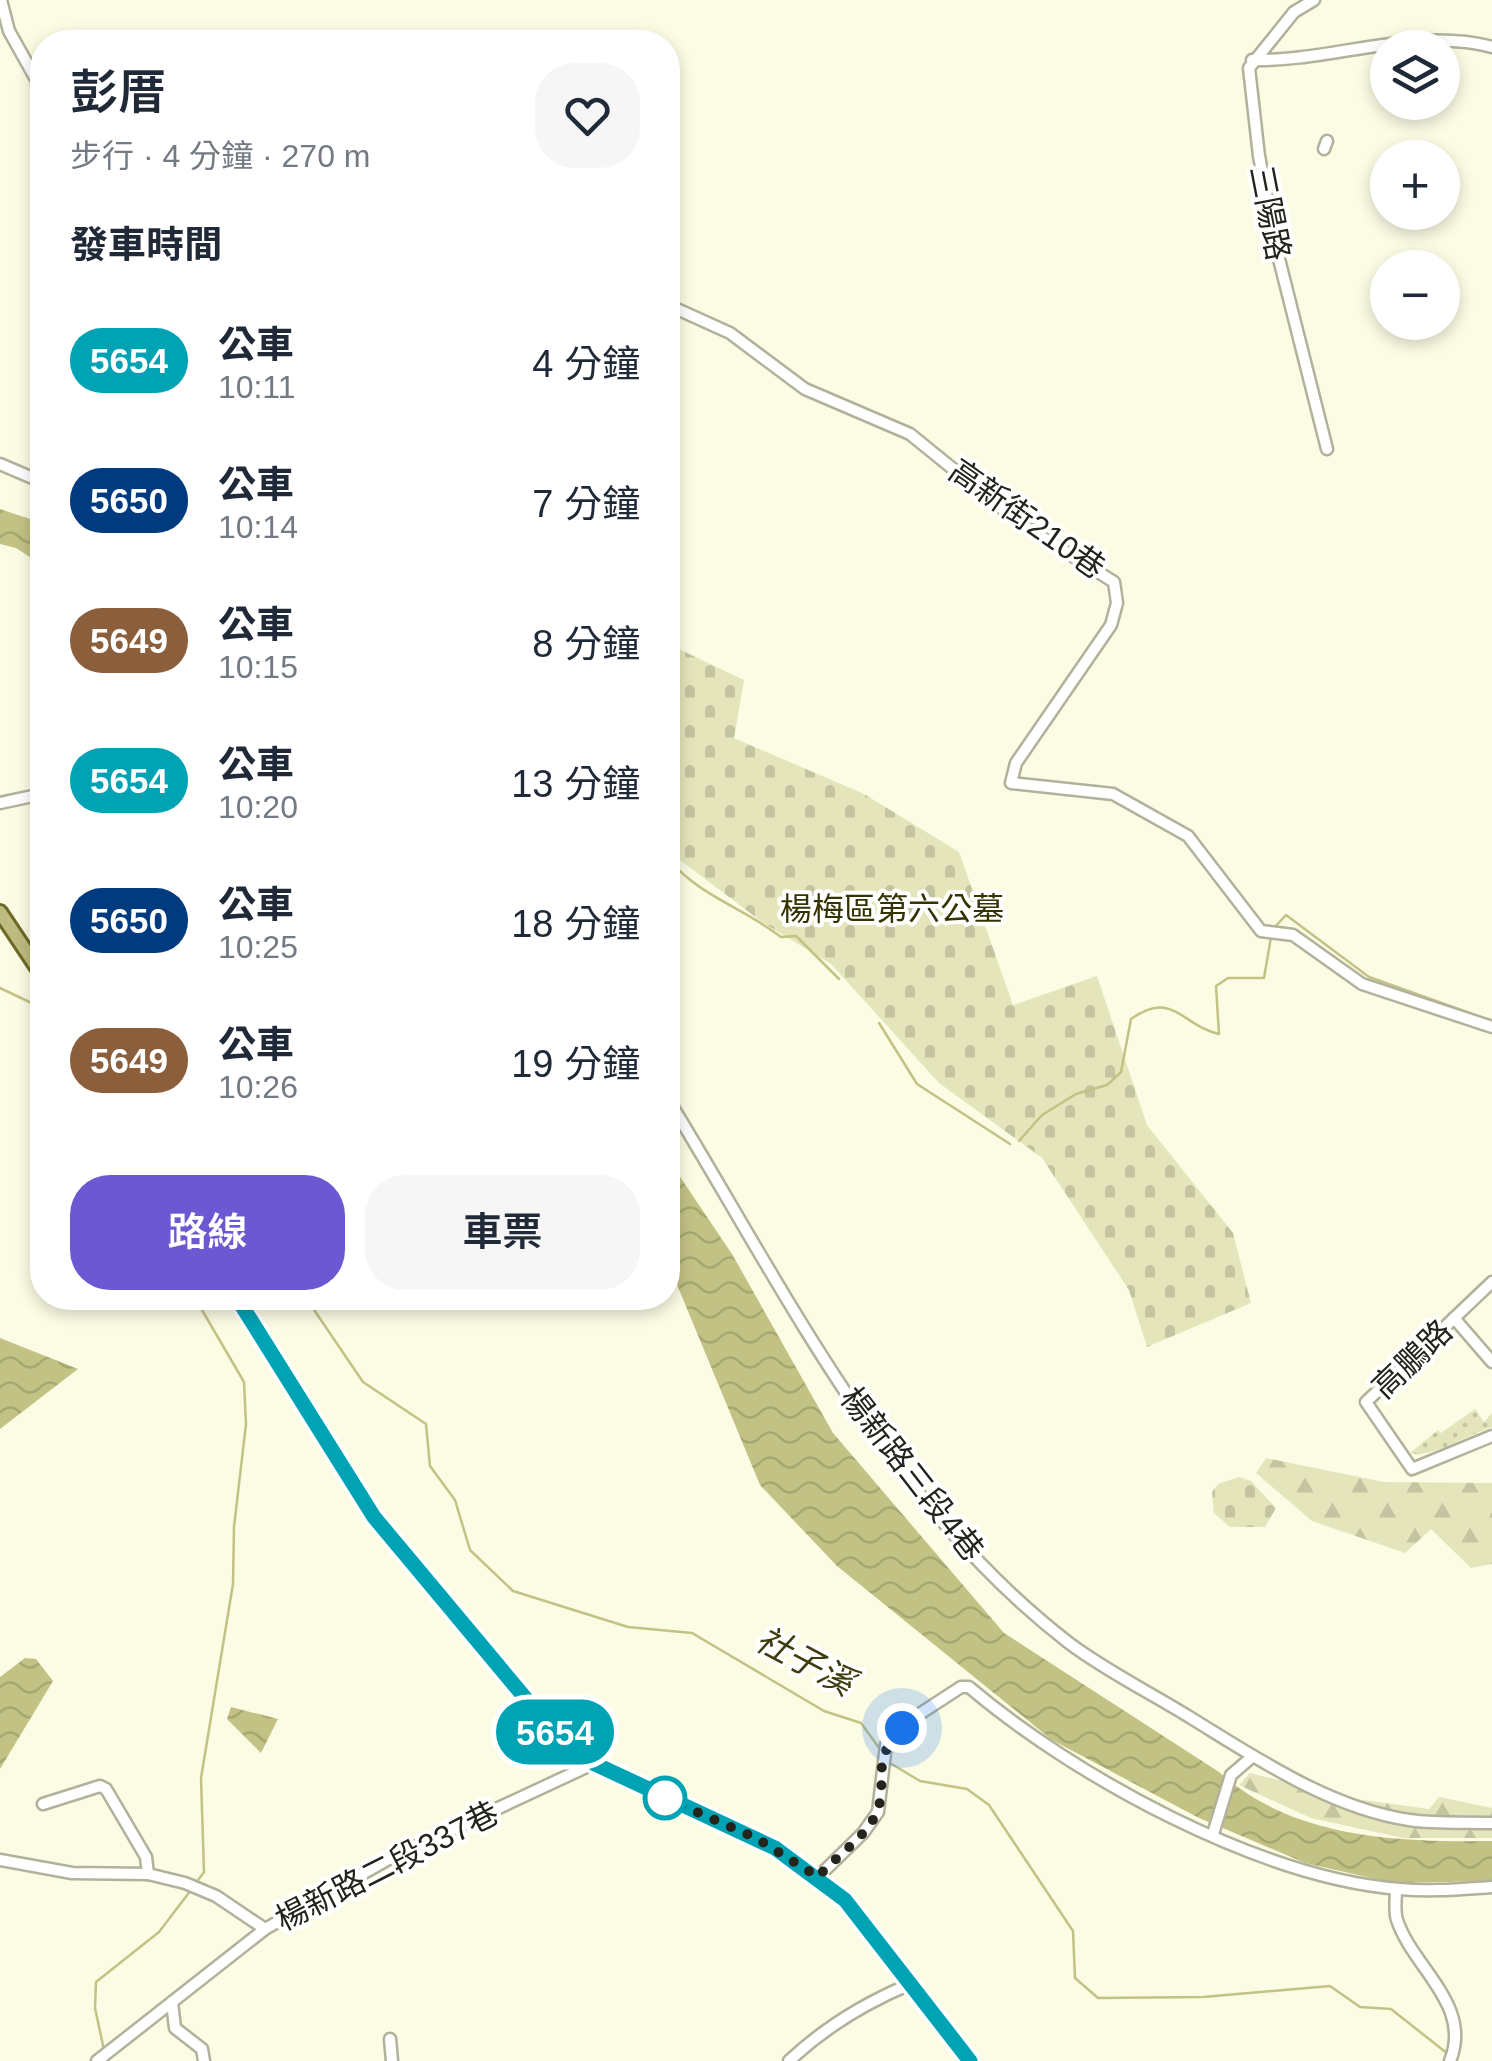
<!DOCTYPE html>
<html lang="zh-TW">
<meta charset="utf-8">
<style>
body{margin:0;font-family:Arial,"Noto Sans TC",sans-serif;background:#f6f6f7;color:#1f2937;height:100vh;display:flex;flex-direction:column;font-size:38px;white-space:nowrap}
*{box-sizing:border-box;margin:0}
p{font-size:32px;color:#747a83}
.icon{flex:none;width:55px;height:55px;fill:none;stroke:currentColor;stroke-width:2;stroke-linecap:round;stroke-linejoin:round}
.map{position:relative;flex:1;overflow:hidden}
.sheet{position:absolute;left:30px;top:30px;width:650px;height:1280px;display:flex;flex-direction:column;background:#fff;border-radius:40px;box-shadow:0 5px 15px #0003}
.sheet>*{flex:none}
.badge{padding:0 20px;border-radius:32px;font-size:35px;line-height:65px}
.buttons{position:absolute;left:1370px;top:30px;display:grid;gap:20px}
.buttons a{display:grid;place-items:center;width:90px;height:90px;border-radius:50%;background:#fff;box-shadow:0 5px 15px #0003;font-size:50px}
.you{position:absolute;width:50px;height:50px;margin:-25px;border:8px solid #fff;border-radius:50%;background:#1a73e8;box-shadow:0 0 0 15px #1a73e833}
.map>.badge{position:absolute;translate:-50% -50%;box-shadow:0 0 0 5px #fff}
h2{padding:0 40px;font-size:38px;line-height:90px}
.round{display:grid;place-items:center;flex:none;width:105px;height:105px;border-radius:40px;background:#f6f6f7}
.overview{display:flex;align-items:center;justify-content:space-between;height:170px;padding:0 40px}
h1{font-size:48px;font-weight:600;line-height:75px}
.action{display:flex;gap:20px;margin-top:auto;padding:20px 40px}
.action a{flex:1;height:115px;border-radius:40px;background:#6c58d2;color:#fff;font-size:40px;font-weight:600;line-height:115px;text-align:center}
.action a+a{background:#f6f6f7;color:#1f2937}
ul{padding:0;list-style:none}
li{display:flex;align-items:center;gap:30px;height:140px;padding:0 40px}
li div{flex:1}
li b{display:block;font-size:38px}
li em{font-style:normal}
li .badge{min-width:110px;font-weight:700;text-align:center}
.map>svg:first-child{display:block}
.forest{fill:url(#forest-firs)}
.cemetery{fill:url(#cemetery-stones)}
.park{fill:url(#park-dots)}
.water{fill:url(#water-waves)}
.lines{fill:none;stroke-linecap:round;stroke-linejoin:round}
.stream{stroke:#c3c285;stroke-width:2.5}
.minor-casing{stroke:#b2b29c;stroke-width:15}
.major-casing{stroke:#6c6926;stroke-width:18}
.minor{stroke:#fff;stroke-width:10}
.major{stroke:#bebb80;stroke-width:12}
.line-casing{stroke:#fff;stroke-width:22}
.line{stroke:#00a3b4;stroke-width:15}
.walk{stroke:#24241c;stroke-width:10;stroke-dasharray:0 18}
.stop-dot{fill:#fff;stroke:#00a3b4;stroke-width:5}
.labels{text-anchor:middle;stroke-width:8;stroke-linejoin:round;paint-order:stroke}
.street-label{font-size:32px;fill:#24241c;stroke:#fff}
.park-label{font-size:32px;fill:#353301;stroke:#fff}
.water-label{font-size:35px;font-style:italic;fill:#3e3c0c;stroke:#fff}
</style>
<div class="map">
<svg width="1492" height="2061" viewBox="0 0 1492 2061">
<defs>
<pattern id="forest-firs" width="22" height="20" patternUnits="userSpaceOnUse" patternTransform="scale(2.5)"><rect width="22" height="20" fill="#e5e5bc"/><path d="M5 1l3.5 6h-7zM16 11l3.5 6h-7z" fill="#c4c4a1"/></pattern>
<pattern id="cemetery-stones" width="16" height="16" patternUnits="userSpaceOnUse" patternTransform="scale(2.5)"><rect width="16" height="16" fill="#e5e5bc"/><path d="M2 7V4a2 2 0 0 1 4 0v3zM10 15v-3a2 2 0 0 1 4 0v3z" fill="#c4c4a1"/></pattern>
<pattern id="park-dots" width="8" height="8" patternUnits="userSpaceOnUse" patternTransform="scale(2.5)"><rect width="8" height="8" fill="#e5e5bc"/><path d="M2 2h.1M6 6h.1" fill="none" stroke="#c4c4a1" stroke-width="1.8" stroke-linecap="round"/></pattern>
<pattern id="water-waves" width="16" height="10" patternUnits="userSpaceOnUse" patternTransform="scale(2.5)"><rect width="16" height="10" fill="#c3c285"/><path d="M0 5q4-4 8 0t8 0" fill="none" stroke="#a7a772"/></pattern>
</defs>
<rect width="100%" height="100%" fill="#fcfce5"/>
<g class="forest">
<polygon points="1266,1458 1384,1482 1492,1483 1492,1564 1471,1568 1431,1529 1405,1553 1312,1521 1256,1473"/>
<polygon points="1250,1773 1356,1799 1429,1809 1439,1797 1492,1808 1492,1838 1403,1838 1311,1818 1239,1785"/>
</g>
<g class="cemetery">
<polygon points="668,644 744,680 734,738 864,794 959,852 1013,1005 1097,976 1147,1125 1233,1233 1251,1303 1147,1347 1129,1290 1042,1158 939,1083 831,964 762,922 668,851"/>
<polygon points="1239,1477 1251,1481 1276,1508 1265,1527 1230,1527 1214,1513 1212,1492 1218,1484"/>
</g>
<path class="park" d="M1475 1409 1484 1422 1492 1413V1427C1471 1434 1427 1460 1410 1453L1438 1430 1441 1433Z"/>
<g class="water">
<polygon points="0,509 42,523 42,565 16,548 0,544"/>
<path d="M668 1159 732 1254 833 1433 1004 1633 1219 1772C1293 1839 1398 1842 1492 1841V1881L1393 1883 1305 1863 1197 1817 1052 1740 837 1566 760 1485 668 1263Z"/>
<polygon points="0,1338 78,1369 0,1429"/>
<polygon points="25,1658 36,1659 53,1681 0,1769 0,1677"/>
<polygon points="231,1707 278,1719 261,1753 227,1719"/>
</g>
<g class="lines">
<g class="stream">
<path d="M668 858C697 895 744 908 781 937L796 936 839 979"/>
<polyline points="1273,929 1286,915 1369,977 1492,1021"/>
<polyline points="0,988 42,1008"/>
<polyline points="879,1023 917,1084 1010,1144"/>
<path d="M1019 1141 1042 1115 1076 1094 1107 1085 1121 1072 1131 1019C1173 989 1182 1026 1219 1034L1216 986 1228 978H1264L1271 937"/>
<polyline points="195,1298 244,1382 246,1424 234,1527 233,1584 201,1778 204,1872 196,1883"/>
<polyline points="306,1298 363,1382 426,1424 430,1466 455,1500 470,1550 513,1591 628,1627 692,1633 824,1711 861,1723 882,1752"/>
<polyline points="890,1763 920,1781 967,1789 989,1805 1073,1931 1075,1978 1098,1998 1203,1997 1330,1986 1360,2007 1391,2009 1448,2054"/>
<polyline points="104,2050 95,2008 96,1982 159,1932 191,1890"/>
</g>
<g class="minor-casing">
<g id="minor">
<polyline points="1,0 9,31 37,81 42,156"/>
<polyline points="1314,0 1294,12 1249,68 1259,156 1277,251 1327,449"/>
<path d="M1252 60C1330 62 1416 26 1492 47"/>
<polyline points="1324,149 1327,141"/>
<polyline points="668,305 730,333 805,389 910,434 1021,524 1114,582 1117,603 1111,625 1016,763 1011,783 1113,794 1188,836 1261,931 1293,935 1362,984 1492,1027"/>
<polyline points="39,356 42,356"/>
<polyline points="0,464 42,482"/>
<polyline points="0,803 42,794"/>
<path d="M668 1099C785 1290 887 1503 1069 1643 1106 1671 1151 1693 1191 1718 1258 1759 1330 1808 1409 1820 1436 1824 1465 1822 1492 1823"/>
<polyline points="1492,1282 1366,1402 1412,1469 1492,1436"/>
<polyline points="1454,1318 1492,1362"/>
<polyline points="43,1804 100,1786 106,1789 146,1857 148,1874"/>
<polyline points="1213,1834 1231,1775 1253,1756"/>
<polyline points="0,1860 72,1873 148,1874 185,1883 216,1896 265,1929"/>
<path d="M818 1877 863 1833 878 1812 886 1745 918 1715 961 1687H969C1075 1777 1260 1878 1400 1889 1431 1892 1461 1889 1492 1887"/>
<path d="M1396 1889C1396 1899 1394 1911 1397 1920 1413 1968 1473 2005 1450 2061"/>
<polyline points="172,2002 175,2028 202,2049 204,2061"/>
<polyline points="390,2039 392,2061"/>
<polyline points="97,2061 265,1929 387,1860 595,1763"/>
<path d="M789 2061C824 2028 863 2004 908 1985"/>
</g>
</g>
<g class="major-casing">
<g id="major">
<polyline points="0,912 42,975"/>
<polyline points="237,1298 374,1517 552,1730 595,1763 775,1848 845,1900 969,2061"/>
</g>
</g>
<use href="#minor" class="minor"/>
<use href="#major" class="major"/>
</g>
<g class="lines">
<g class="line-casing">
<polyline id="line" points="237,1298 374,1517 552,1730 595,1764 775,1848 845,1900 970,2061"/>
</g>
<use href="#line" class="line"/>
<path class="walk" d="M665 1798 756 1838 818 1877C835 1857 865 1838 876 1814 890 1782 868 1763 902 1728"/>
</g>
<circle class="stop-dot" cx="665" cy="1798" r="20"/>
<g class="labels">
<g class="street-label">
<text transform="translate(1270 213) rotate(79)" y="11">三陽路</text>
<text transform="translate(1027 519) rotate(35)" y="11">高新街210巷</text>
<text transform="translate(1412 1359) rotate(-44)" y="11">高鵬路</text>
<text transform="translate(912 1474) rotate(52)" y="11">楊新路三段4巷</text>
<text transform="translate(387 1866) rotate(-27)" y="11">楊新路二段337巷</text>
</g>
<g class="park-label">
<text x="892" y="920">楊梅區第六公墓</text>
</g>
<g class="water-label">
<text transform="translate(805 1661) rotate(28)" y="12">社子溪</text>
</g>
</g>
</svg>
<div class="buttons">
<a><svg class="icon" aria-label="layers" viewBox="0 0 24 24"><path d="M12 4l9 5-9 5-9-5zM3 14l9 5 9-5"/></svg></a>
<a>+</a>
<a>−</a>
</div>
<div class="you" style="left:902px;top:1728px"></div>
<b class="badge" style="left:555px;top:1732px;background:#00a3b4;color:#fff">5654</b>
<section class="sheet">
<div class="overview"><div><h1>彭厝</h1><p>步行 · 4 分鐘 · 270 m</p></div><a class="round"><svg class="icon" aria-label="heart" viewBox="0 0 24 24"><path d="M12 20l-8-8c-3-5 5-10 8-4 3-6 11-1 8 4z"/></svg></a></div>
<h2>發車時間</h2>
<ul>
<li><span class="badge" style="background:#00a3b4;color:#fff">5654</span><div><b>公車</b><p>10:11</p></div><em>4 分鐘</em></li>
<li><span class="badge" style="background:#003b80;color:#fff">5650</span><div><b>公車</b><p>10:14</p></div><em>7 分鐘</em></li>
<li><span class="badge" style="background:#8b5e3c;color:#fff">5649</span><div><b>公車</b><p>10:15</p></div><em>8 分鐘</em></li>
<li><span class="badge" style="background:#00a3b4;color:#fff">5654</span><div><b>公車</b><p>10:20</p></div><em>13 分鐘</em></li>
<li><span class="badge" style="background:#003b80;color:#fff">5650</span><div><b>公車</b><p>10:25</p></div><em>18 分鐘</em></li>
<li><span class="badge" style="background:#8b5e3c;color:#fff">5649</span><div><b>公車</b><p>10:26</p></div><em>19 分鐘</em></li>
</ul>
<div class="action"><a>路線</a><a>車票</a></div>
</section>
</div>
